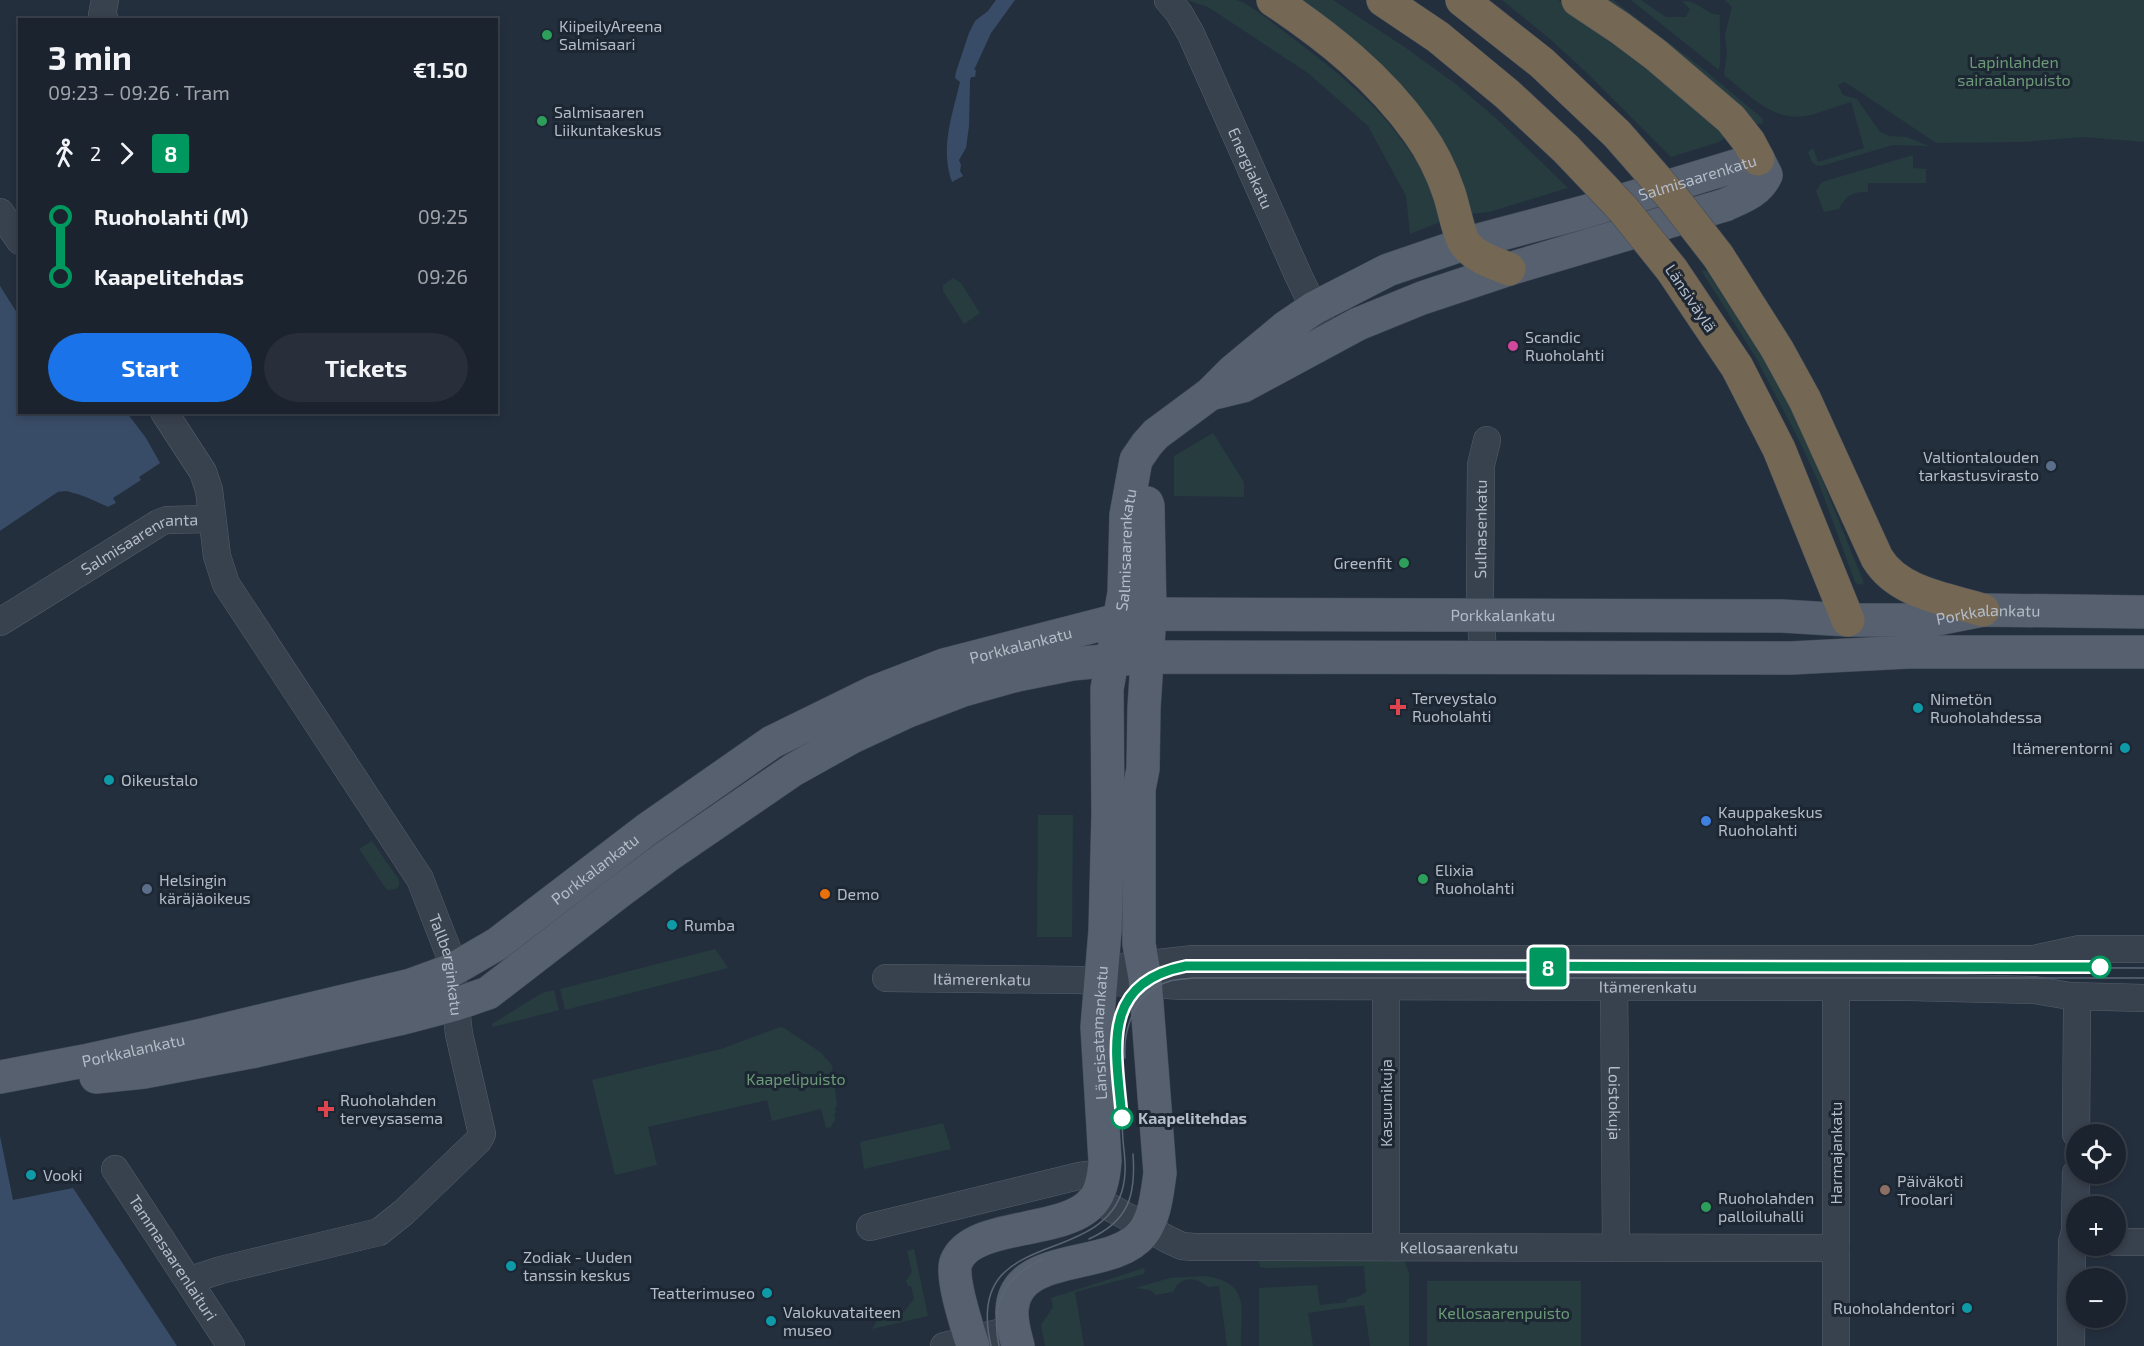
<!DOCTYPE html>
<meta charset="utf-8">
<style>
body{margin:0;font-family:"Exo 2",sans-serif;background:#282f3a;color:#f1f3f6;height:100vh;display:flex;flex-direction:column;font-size:22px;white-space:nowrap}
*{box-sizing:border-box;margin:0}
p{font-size:20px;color:#a0a4aa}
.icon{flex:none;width:33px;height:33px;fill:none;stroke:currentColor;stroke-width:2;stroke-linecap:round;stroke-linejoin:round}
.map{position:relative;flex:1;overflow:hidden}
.sheet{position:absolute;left:18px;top:18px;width:480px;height:396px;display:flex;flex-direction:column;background:#1b232e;border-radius:0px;box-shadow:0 3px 9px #0003,0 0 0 2px #39404a}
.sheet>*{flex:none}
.badge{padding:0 12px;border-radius:4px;font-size:21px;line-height:39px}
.fabs{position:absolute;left:2066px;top:1124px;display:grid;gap:12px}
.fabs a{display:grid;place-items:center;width:60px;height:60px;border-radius:50%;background:#1b232e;box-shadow:0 3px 9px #0003,0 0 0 2px #39404a;font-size:30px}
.map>.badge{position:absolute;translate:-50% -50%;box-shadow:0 0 0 3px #fff}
.legs{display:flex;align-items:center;gap:9px;height:66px;padding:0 30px;font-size:20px}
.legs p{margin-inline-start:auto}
.headline{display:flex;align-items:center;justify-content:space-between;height:102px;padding:0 30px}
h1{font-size:33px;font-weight:700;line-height:45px}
.primary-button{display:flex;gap:12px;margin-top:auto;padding:12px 30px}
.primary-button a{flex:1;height:69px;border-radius:36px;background:#1a73e8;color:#fff;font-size:24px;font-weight:700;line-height:69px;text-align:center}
.primary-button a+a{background:#282f3a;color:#f1f3f6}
ul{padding:0 30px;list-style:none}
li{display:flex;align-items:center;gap:21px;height:60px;font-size:22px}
li i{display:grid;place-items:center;width:9px;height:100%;margin:0 8px;background:currentColor}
li i::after{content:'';width:15px;height:15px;margin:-8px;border:4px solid;border-radius:50%;background:#1b232e}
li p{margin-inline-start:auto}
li:first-child i{background:linear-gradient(#0000 50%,currentColor 0)}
li:last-child i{background:linear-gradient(currentColor 50%,#0000 0)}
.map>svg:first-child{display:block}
.green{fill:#263c3f}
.water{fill:#394c67}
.pier{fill:#242f3e}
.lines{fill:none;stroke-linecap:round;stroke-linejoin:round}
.minor-casing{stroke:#565f6c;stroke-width:28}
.major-casing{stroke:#414a57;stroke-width:34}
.highway-casing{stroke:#434c59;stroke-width:34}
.minor{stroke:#38414e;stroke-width:27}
.major{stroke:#56606e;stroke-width:33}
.highway{stroke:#746855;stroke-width:33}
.tram{stroke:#5a6575;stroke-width:1.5}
.highway-bridge-casing{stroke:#434c59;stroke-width:34;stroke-linecap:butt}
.highway-bridge{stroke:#746855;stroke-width:33}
.line-1-casing{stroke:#fff;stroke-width:14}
.line-1{stroke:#00985f;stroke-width:9}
.leisure-dot{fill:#2e9e5b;stroke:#1d2633;stroke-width:2}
.hotel-dot{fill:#d1479c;stroke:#1d2633;stroke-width:2}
.service-dot{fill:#5c6f8a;stroke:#1d2633;stroke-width:2}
.health-dot{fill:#e0444e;stroke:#1d2633;stroke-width:2}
.culture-dot{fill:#0f9aa8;stroke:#1d2633;stroke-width:2}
.shop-dot{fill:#3f7fe0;stroke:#1d2633;stroke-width:2}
.food-dot{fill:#e8710a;stroke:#1d2633;stroke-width:2}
.stop-1-dot{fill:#fff;stroke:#00985f;stroke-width:3}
.education-dot{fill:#8d6e63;stroke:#1d2633;stroke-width:2}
.labels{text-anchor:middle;stroke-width:6;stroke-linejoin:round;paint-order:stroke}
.poi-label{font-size:16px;fill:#b4bcc9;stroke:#1d2633;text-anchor:start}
.park-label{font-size:16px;fill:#6b9a76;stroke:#1d2633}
.street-label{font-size:16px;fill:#b4bcc9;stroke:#1d2633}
.stop-label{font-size:16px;font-weight:bold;fill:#b4bcc9;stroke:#1d2633;text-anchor:start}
</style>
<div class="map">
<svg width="2144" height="1346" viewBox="0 0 2144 1346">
<rect width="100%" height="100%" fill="#242f3e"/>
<g class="green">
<path d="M1187 0C1201 0 1223 0 1237 0 1249 3 1275 25 1286 33 1344 77 1392 114 1427 180 1434 193 1443 207 1440 222L1410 234 1406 196 1368 126 1308 73 1208 7Z"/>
<polygon points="1297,0 1333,0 1406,48 1457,85 1499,121 1568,188 1489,212 1470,214"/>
<polygon points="1502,0 1558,0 1584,16 1684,90 1726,137 1719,142 1671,157 1587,73 1550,39"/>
<polygon points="1595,0 1613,0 1702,68 1763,119 1762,124 1755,123 1715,85"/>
<path d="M1631 0H1641L1666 17H1686L1690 9 1682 1C1698 0 1705 14 1720 15 1719 34 1722 52 1719 70Z"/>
<path d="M1725 0H2144V142L2083 137 2024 142 1936 143 1845 82 1838 85 1843 95 1857 99 1880 132 1890 136 1907 137 1929 146 1893 145 1821 166C1811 165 1811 160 1808 152L1813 148 1818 162 1864 148 1851 102C1836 106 1821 113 1806 116 1773 122 1748 94 1724 75L1727 53 1725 35 1732 7Z"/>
<path d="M1913 155V168L1926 169V183H1868V192C1853 191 1845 196 1839 209L1824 212 1816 191 1822 182Z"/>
<polygon points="1701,270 1707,271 1763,358 1791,408 1807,442 1864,583 1858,585 1855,582 1818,481 1799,440 1755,356"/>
<polygon points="953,278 961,283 980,313 964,324 943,291 943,285"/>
<polygon points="1213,433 1244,482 1244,497 1174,496 1174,456"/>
<polygon points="1038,815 1073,815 1072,937 1037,937"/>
<polygon points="372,841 399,880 399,886 396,889 387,890 359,849"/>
<polygon points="715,949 728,968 565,1010 560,989"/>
<polygon points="554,990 559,1010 493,1027 492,1024 542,993"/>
<polygon points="780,1027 784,1028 820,1052 832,1065 837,1106 834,1109 836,1111 834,1116 836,1118 831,1127 826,1128 821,1109 772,1121 767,1100 648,1127 657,1165 615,1175 592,1080 721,1049"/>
<polygon points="943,1123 951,1149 864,1169 860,1142"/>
<polygon points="914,1249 928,1316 872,1329 879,1318 903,1313 914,1299 911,1286 908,1286 906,1281 912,1272 907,1251"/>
<polygon points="1258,1258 1403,1258 1409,1273 1409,1346 1370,1346 1364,1305 1308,1313 1313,1346 1259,1346 1259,1288 1317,1285 1320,1305 1347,1302 1347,1299 1360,1296 1366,1292 1364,1266 1267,1268 1260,1267"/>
<polygon points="1144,1268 1145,1272 1144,1274 1075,1292 1084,1346 1045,1346 1041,1325 1053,1307 1051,1298"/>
<path d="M1204 1276C1251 1282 1241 1308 1241 1346H1227L1219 1286 1208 1287C1195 1276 1180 1276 1173 1292L1156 1295 1150 1290 1135 1288 1170 1278Z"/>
<rect x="1427" y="1281" width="154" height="65"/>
</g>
<g class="water">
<path d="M996 0H1015L991 33 974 70H976L975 77H971L970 80 969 126 966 148 959 160 961 165 960 171 963 176 952 182C940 148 952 116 960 82L955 78 956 72 969 33 975 21 988 11Z"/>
<path d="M0 286 19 316 20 412 127 413 146 438 160 463 139 477 141 480 113 498 116 503 108 507C92 500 76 490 58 492L0 531Z"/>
<polygon points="0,1136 13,1200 73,1188 177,1346 0,1346"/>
</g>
<polygon class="pier" points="67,491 108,507 116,503 118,505 108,510 76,497 67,494 59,495 0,534 0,531 58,492"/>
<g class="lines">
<g class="minor-casing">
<g id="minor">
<path id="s1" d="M1168 0 1179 13 1191 34 1299 277 1322 325"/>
<polyline points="105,20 102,15 105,0"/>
<polyline points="0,212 20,241"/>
<path id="s2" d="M164 412 203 472 209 490 217 556 226 584 420 879 450 956 459 1034 482 1134 478 1141 404 1212 379 1232 221 1270 190 1280"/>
<path id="s3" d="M0 622 159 523 167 520 212 519"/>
<path id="s4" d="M1483 657 1480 595 1481 465 1487 440"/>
<polyline points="1122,967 1194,959 2034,959 2080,949 2144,949"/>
<polyline points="1386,970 1386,1247"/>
<path id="s5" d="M1614 971 1616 1248"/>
<path id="s6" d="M886 978 1078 980 1184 986 1910 987 2034 990 2070 996 2144 998"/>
<polyline points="2076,1134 2077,1012"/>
<path id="s7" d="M115 1169 231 1346"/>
<path id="s8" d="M1095 1199 1169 1240 1182 1246 1194 1247 1836 1248"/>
<polyline points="870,1227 1079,1176 1095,1174"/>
<polyline points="2115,1242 2144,1242"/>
<polyline points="944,1346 1014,1329"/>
<polyline points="1836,1346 1836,969"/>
<polyline points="2071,1346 2072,1242 2075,1231 2076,1173"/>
</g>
</g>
<g class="major-casing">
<g id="major">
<path id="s9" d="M0 1077 84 1061 202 1035 411 985 452 970 497 944 646 830 772 742 874 692 944 665 1118 620 1150 614 1782 616 1848 620H1932L1983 610 2144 612"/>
<polyline points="96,1077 144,1072 256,1051 399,1019 456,1004 488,993 619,892 666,857 793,770 852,737 908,711 963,690 1017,675 1072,664 1146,657 1791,658 1908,652 2144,652"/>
<path id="s10" d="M973 1346C968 1330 950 1276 956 1262 972 1221 1067 1236 1094 1200 1102 1190 1104 1174 1105 1161L1097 1027 1105 931 1108 814 1107 689 1124 593 1126 515 1136 460 1147 444 1156 434 1210 394 1233 371 1286 327 1314 308 1388 270 1464 244 1584 212 1758 159 1766 175C1758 192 1742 197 1725 205L1509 269 1422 298 1358 324 1243 386 1210 394"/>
<path d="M1018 1346C1015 1334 1011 1322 1012 1310 1015 1250 1111 1272 1142 1234 1155 1218 1157 1194 1160 1173L1145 978 1139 944V789L1143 769 1144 708 1150 614 1148 506 1147 503"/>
</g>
</g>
<g class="highway-casing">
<g id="highway">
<path d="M1273 0C1327 36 1380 78 1418 132 1431 150 1442 172 1449 193 1453 204 1459 237 1466 245 1477 258 1494 263 1509 269"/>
<polyline points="1383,0 1438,37 1507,94 1566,149"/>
<polyline points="1462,0 1542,63 1617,134"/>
<polyline points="1578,0 1620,28 1656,55 1731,119 1749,142 1758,159"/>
<path d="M1718 256 1777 349 1805 400 1877 558C1898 593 1946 599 1983 610"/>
<polyline points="1672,270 1737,367 1779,449 1848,620"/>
</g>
</g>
<use href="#minor" class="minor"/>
<use href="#major" class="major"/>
<use href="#highway" class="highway"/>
<g class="tram">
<path d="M1125 1058C1123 1027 1136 991 1170 981 1178 979 1186 979 1194 978H2144"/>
<path d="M1089 1239C1129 1221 1136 1195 1133 1154"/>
<path d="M991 1346C963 1226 1098 1269 1122 1191 1127 1174 1125 1158 1123 1141 1122 1120 1120 1099 1118 1078 1113 1017 1119 980 1186 966L2144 968"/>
<path d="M999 1346C990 1304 1004 1278 1042 1259"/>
</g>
<g class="highway-bridge-casing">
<g id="highway-bridge">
<polyline points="1617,134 1673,198 1718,256"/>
<polyline points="1566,149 1623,209 1672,270"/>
</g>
</g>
<use href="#highway-bridge" class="highway-bridge"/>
</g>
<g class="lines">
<g class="line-1-casing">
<path id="line-1" d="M1122 1118C1116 1050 1099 983 1186 966L2100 967"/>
</g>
<use href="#line-1" class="line-1"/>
</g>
<g class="leisure-dot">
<circle cx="547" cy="35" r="6"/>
<circle cx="542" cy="121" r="6"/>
<circle cx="1404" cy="563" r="6"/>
<circle cx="1423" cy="879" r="6"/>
<circle cx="1706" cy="1207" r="6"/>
</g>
<circle class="hotel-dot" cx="1513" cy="346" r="6"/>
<g class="service-dot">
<circle cx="2051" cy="466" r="6"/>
<circle cx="147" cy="889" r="6"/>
</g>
<g class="health-dot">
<path d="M1395 698h6v6h6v6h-6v6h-6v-6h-6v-6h6z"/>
<path d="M323 1100h6v6h6v6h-6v6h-6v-6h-6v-6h6z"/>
</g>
<g class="culture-dot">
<circle cx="1918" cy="708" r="6"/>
<circle cx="2125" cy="748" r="6"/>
<circle cx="109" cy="780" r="6"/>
<circle cx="672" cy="925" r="6"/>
<circle cx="31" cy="1175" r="6"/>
<circle cx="511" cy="1266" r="6"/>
<circle cx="767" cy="1293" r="6"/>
<circle cx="1967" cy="1308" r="6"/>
<circle cx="771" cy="1321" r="6"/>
</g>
<circle class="shop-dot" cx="1706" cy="821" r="6"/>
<circle class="food-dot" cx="825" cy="894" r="6"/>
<g class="stop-1-dot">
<circle cx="2100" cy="967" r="10"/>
<circle cx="1122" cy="1118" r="10"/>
</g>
<circle class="education-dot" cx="1885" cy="1190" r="6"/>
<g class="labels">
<g class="poi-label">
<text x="559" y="32">KiipeilyAreena<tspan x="559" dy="18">Salmisaari</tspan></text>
<text x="554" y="118">Salmisaaren<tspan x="554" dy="18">Liikuntakeskus</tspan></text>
<text x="1525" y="343">Scandic<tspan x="1525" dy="18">Ruoholahti</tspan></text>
<text x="2039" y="463" text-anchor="end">Valtiontalouden<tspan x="2039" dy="18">tarkastusvirasto</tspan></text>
<text x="1392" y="569" text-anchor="end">Greenfit</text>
<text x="1412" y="704">Terveystalo<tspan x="1412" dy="18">Ruoholahti</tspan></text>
<text x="1930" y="705">Nimetön<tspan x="1930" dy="18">Ruoholahdessa</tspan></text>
<text x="2113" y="754" text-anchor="end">Itämerentorni</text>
<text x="121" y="786">Oikeustalo</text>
<text x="1718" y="818">Kauppakeskus<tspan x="1718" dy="18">Ruoholahti</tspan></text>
<text x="1435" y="876">Elixia<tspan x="1435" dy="18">Ruoholahti</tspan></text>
<text x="159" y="886">Helsingin<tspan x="159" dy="18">käräjäoikeus</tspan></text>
<text x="837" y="900">Demo</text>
<text x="684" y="931">Rumba</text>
<text x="340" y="1106">Ruoholahden<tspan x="340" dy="18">terveysasema</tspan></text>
<text x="43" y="1181">Vooki</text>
<text x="1897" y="1187">Päiväkoti<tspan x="1897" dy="18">Troolari</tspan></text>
<text x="1718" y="1204">Ruoholahden<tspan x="1718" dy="18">palloiluhalli</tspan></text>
<text x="523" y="1263">Zodiak - Uuden<tspan x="523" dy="18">tanssin keskus</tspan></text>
<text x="755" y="1299" text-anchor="end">Teatterimuseo</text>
<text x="1955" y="1314" text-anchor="end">Ruoholahdentori</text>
<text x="783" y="1318">Valokuvataiteen<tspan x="783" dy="18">museo</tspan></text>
</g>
<g class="park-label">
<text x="2014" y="68">Lapinlahden<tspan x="2014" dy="18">sairaalanpuisto</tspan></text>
<text x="796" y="1085">Kaapelipuisto</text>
<text x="1504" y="1319">Kellosaarenpuisto</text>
</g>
<g class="street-label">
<text dy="6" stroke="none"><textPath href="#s1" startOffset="188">Energiakatu</textPath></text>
<text dy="6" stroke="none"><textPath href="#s10" startOffset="1629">Salmisaarenkatu</textPath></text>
<text transform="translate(1691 298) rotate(56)" y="6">Länsiväylä</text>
<text dy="6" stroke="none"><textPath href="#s4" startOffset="128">Sulhasenkatu</textPath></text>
<text dy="6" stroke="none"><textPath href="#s3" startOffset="162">Salmisaarenranta</textPath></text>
<text dy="6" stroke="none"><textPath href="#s10" startOffset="897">Salmisaarenkatu</textPath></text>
<text dy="6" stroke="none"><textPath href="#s9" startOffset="1612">Porkkalankatu</textPath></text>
<text dy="6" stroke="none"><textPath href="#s9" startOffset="2098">Porkkalankatu</textPath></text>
<text dy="6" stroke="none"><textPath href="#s9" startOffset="1126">Porkkalankatu</textPath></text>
<text dy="6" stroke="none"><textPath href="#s9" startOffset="640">Porkkalankatu</textPath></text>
<text dy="6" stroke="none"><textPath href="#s2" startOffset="630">Tallberginkatu</textPath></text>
<text dy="6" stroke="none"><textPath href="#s6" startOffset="96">Itämerenkatu</textPath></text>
<text dy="6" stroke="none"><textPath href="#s6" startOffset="762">Itämerenkatu</textPath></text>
<text dy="6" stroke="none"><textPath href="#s10" startOffset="412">Länsisatamankatu</textPath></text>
<text dy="6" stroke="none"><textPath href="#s9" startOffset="136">Porkkalankatu</textPath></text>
<text transform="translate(1386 1103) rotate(-90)" y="6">Kasuunikuja</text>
<text dy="6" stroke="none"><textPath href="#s5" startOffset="132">Loistokuja</textPath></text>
<text transform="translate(1836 1153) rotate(-90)" y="6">Harmajankatu</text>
<text dy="6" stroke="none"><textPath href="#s8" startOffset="376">Kellosaarenkatu</textPath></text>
<text dy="6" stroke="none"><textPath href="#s7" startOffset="106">Tammasaarenlaituri</textPath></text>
</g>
<g class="stop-label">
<text x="1138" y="1124">Kaapelitehdas</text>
</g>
</g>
</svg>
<div class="fabs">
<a><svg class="icon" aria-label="locate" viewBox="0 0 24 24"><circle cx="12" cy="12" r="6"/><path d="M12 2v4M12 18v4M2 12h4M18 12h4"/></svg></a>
<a>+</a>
<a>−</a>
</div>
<b class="badge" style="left:1548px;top:967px;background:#00985f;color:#fff">8</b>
<section class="sheet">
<div class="headline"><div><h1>3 min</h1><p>09:23 – 09:26 · Tram</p></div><b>€1.50</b></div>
<div class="legs"><svg class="icon" aria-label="walk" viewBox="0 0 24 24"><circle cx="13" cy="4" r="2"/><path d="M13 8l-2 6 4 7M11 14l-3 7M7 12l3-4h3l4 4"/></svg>2<svg class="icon" aria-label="forward" viewBox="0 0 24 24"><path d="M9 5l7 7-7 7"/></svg><b class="badge" style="background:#00985f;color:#fff">8</b></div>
<ul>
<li><i style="color:#00985f"></i><b>Ruoholahti (M)</b><p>09:25</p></li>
<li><i style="color:#00985f"></i><b>Kaapelitehdas</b><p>09:26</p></li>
</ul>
<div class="primary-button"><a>Start</a><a>Tickets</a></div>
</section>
</div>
